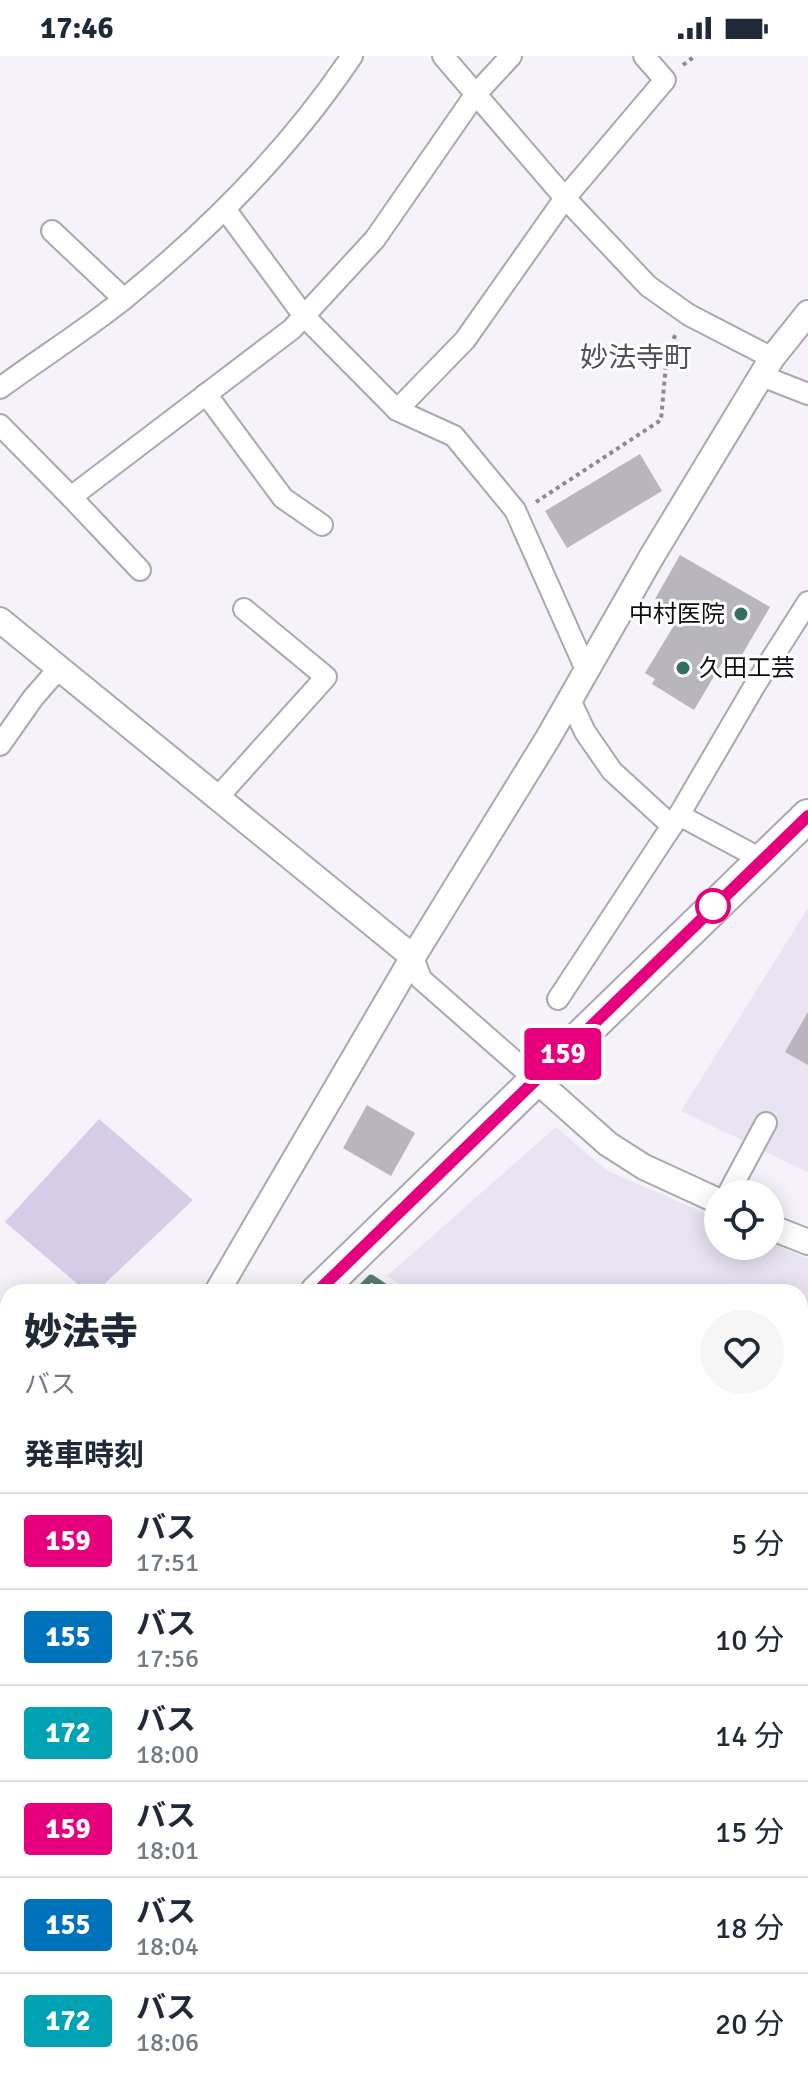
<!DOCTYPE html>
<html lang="ja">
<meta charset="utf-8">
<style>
body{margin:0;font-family:Signika,"Noto Sans JP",sans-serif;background:#f6f6f7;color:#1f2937;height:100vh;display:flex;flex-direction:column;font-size:30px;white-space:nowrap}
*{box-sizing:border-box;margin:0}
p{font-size:26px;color:#747a83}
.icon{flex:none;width:44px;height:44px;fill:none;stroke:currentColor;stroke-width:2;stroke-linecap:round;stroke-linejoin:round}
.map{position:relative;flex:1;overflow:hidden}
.panel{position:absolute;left:0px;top:1228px;width:808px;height:800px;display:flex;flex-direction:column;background:#fff;border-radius:24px 24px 0 0;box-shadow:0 4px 20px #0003}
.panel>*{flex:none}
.badge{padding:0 16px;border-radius:6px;font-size:28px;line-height:52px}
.controls{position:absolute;left:704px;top:1124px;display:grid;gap:16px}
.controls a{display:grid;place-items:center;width:80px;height:80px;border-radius:50%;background:#fff;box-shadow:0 4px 20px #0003;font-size:40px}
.map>.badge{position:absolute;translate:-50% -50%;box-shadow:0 0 0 4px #fff}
h2{padding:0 24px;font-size:30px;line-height:72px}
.round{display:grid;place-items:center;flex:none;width:84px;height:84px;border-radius:42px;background:#f6f6f7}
.headline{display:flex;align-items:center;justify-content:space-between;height:136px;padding:0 24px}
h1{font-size:38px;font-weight:800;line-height:60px}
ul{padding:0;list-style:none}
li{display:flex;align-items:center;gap:24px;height:96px;padding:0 24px;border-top:2px solid #e0e1e3}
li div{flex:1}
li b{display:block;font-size:30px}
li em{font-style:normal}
li .badge{min-width:88px;font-weight:700;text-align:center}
.status{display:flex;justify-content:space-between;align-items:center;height:56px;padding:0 40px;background:#fff;direction:ltr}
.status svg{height:22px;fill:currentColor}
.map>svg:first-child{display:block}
.built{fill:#e9e4f2}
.green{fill:#d6cce8}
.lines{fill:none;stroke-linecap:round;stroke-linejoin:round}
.stream{stroke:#577a6f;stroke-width:7}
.building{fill:#b8b5bd}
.service-casing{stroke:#aaa7af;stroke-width:14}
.minor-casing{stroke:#aaa7af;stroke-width:24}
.tertiary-casing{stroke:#aaa7af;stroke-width:28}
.trunk-casing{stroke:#aaa7af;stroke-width:36}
.path{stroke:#8c898f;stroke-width:4;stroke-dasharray:4 4;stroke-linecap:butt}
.service{stroke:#fff;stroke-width:10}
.minor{stroke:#fff;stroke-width:20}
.tertiary{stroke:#fff;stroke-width:24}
.trunk{stroke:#fff;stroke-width:32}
.line-casing{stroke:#fff;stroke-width:18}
.line{stroke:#e6007e;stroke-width:12}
.poi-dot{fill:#31705d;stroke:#fff;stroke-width:3}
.stop-dot{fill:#fff;stroke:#e6007e;stroke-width:4}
.labels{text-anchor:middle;stroke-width:6;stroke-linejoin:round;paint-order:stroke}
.poi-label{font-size:24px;fill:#0e0d10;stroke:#fff;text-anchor:end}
.quarter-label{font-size:28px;fill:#535158;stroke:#fff}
</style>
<div class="status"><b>17:46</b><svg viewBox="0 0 49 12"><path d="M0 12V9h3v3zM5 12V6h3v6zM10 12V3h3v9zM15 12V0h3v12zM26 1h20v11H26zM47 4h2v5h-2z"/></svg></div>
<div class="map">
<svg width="808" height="2028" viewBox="0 0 808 2028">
<rect width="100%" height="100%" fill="#f5f2fa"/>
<g class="built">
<polygon points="808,852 808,1116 681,1055"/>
<polygon points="556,1071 606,1114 718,1163 718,1190 770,1190 770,1186 808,1203 808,1487 800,1482 800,1236 412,1236 387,1220"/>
<polygon points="800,1503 808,1508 808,2028 0,2028 0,1615 8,1607 8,2020 800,2020"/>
</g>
<polygon class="green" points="99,1063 193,1144 96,1236 87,1236 5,1166"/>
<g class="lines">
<g class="stream">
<polyline points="357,1236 371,1222 392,1236"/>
<polyline points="800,1492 808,1497"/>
<polyline points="0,1600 8,1592"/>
</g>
</g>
<g class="building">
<polygon points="640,398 662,435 567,492 545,455"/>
<polygon points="680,499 770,551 736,609 725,602 694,654 652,628 655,623 645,617 681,558 655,543"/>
<polygon points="808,956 808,1009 785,996"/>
<polygon points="367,1049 415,1077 391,1120 343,1092"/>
</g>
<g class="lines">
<g class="service-casing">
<g id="service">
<polyline points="0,1681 8,1686"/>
<polyline points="800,1685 808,1691"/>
<polyline points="800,1820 808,1808"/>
<polyline points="0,1882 8,1875"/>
<polyline points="800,1997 808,2003"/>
<polyline points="491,2020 502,2028"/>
<polyline points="658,2028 663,2020"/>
</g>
</g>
<g class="minor-casing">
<g id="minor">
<polyline points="443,0 565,142 648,230 689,259 772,302"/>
<polyline points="225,153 304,260 397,354 454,380 515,454 587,616"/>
<polyline points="52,175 124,243"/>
<polyline points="762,320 808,338"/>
<path d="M0 332C41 302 84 275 124 243 209 174 291 91 352 0"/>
<polyline points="206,338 283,442 322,469"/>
<polyline points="397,354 465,284 565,142 665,24 644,0"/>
<polyline points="0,369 71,441 292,273 375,183 475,39 511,0"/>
<polyline points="71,441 140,514"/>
<polyline points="570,644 585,676 612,715 672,770"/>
<polyline points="0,689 33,642 60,611"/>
<polyline points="218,741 326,621 244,553"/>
<polyline points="679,759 761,803"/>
<polyline points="413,901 421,923 536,1024"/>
<polyline points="558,943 679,759 755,629 808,546"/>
<polyline points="728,1138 766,1067"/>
<polyline points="0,1498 8,1521"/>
</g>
</g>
<g class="tertiary-casing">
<g id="tertiary">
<polyline points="0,564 413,901"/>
<polyline points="536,1024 608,1088 644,1111 718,1145"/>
<polyline points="770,1171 808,1186"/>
<polyline points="217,1236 413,901 548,682 652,500 772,302 808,257"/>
</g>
</g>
<g class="trunk-casing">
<g id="trunk">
<polyline points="317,1236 808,760"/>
<polyline points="0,1557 8,1549"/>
</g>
</g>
<g class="path">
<polyline points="683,9 695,0"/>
<polyline points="536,446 661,364 666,308 676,276"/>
</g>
<use href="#service" class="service"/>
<use href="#minor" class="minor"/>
<use href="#tertiary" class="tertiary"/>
<use href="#trunk" class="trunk"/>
</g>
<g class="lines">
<g class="line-casing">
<polyline id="line" points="317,1236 808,760"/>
</g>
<use href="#line" class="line"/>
</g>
<g class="poi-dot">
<circle cx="741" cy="558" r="8"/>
<circle cx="683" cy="612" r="8"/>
</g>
<circle class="stop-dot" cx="713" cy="850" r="16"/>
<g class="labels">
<g class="poi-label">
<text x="725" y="566">中村医院</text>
<text x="699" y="620" text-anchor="start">久田工芸</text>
</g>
<g class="quarter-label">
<text x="636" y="311">妙法寺町</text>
</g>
</g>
</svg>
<div class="controls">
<a><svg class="icon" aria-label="locate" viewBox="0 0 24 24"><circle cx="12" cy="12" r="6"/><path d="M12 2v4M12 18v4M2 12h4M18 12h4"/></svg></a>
</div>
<b class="badge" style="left:563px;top:998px;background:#e6007e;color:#fff">159</b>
<section class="panel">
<div class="headline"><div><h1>妙法寺</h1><p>バス</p></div><a class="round"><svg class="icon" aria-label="heart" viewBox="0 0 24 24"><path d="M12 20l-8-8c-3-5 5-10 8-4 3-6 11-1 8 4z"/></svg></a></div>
<h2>発車時刻</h2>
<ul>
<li><span class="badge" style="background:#e6007e;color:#fff">159</span><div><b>バス</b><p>17:51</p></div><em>5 分</em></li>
<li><span class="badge" style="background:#0072bc;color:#fff">155</span><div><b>バス</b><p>17:56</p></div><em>10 分</em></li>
<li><span class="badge" style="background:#00a3b4;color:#fff">172</span><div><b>バス</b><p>18:00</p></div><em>14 分</em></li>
<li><span class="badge" style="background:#e6007e;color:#fff">159</span><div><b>バス</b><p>18:01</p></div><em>15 分</em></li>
<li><span class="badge" style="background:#0072bc;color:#fff">155</span><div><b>バス</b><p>18:04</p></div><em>18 分</em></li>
<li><span class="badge" style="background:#00a3b4;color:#fff">172</span><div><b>バス</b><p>18:06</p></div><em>20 分</em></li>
</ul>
</section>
</div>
